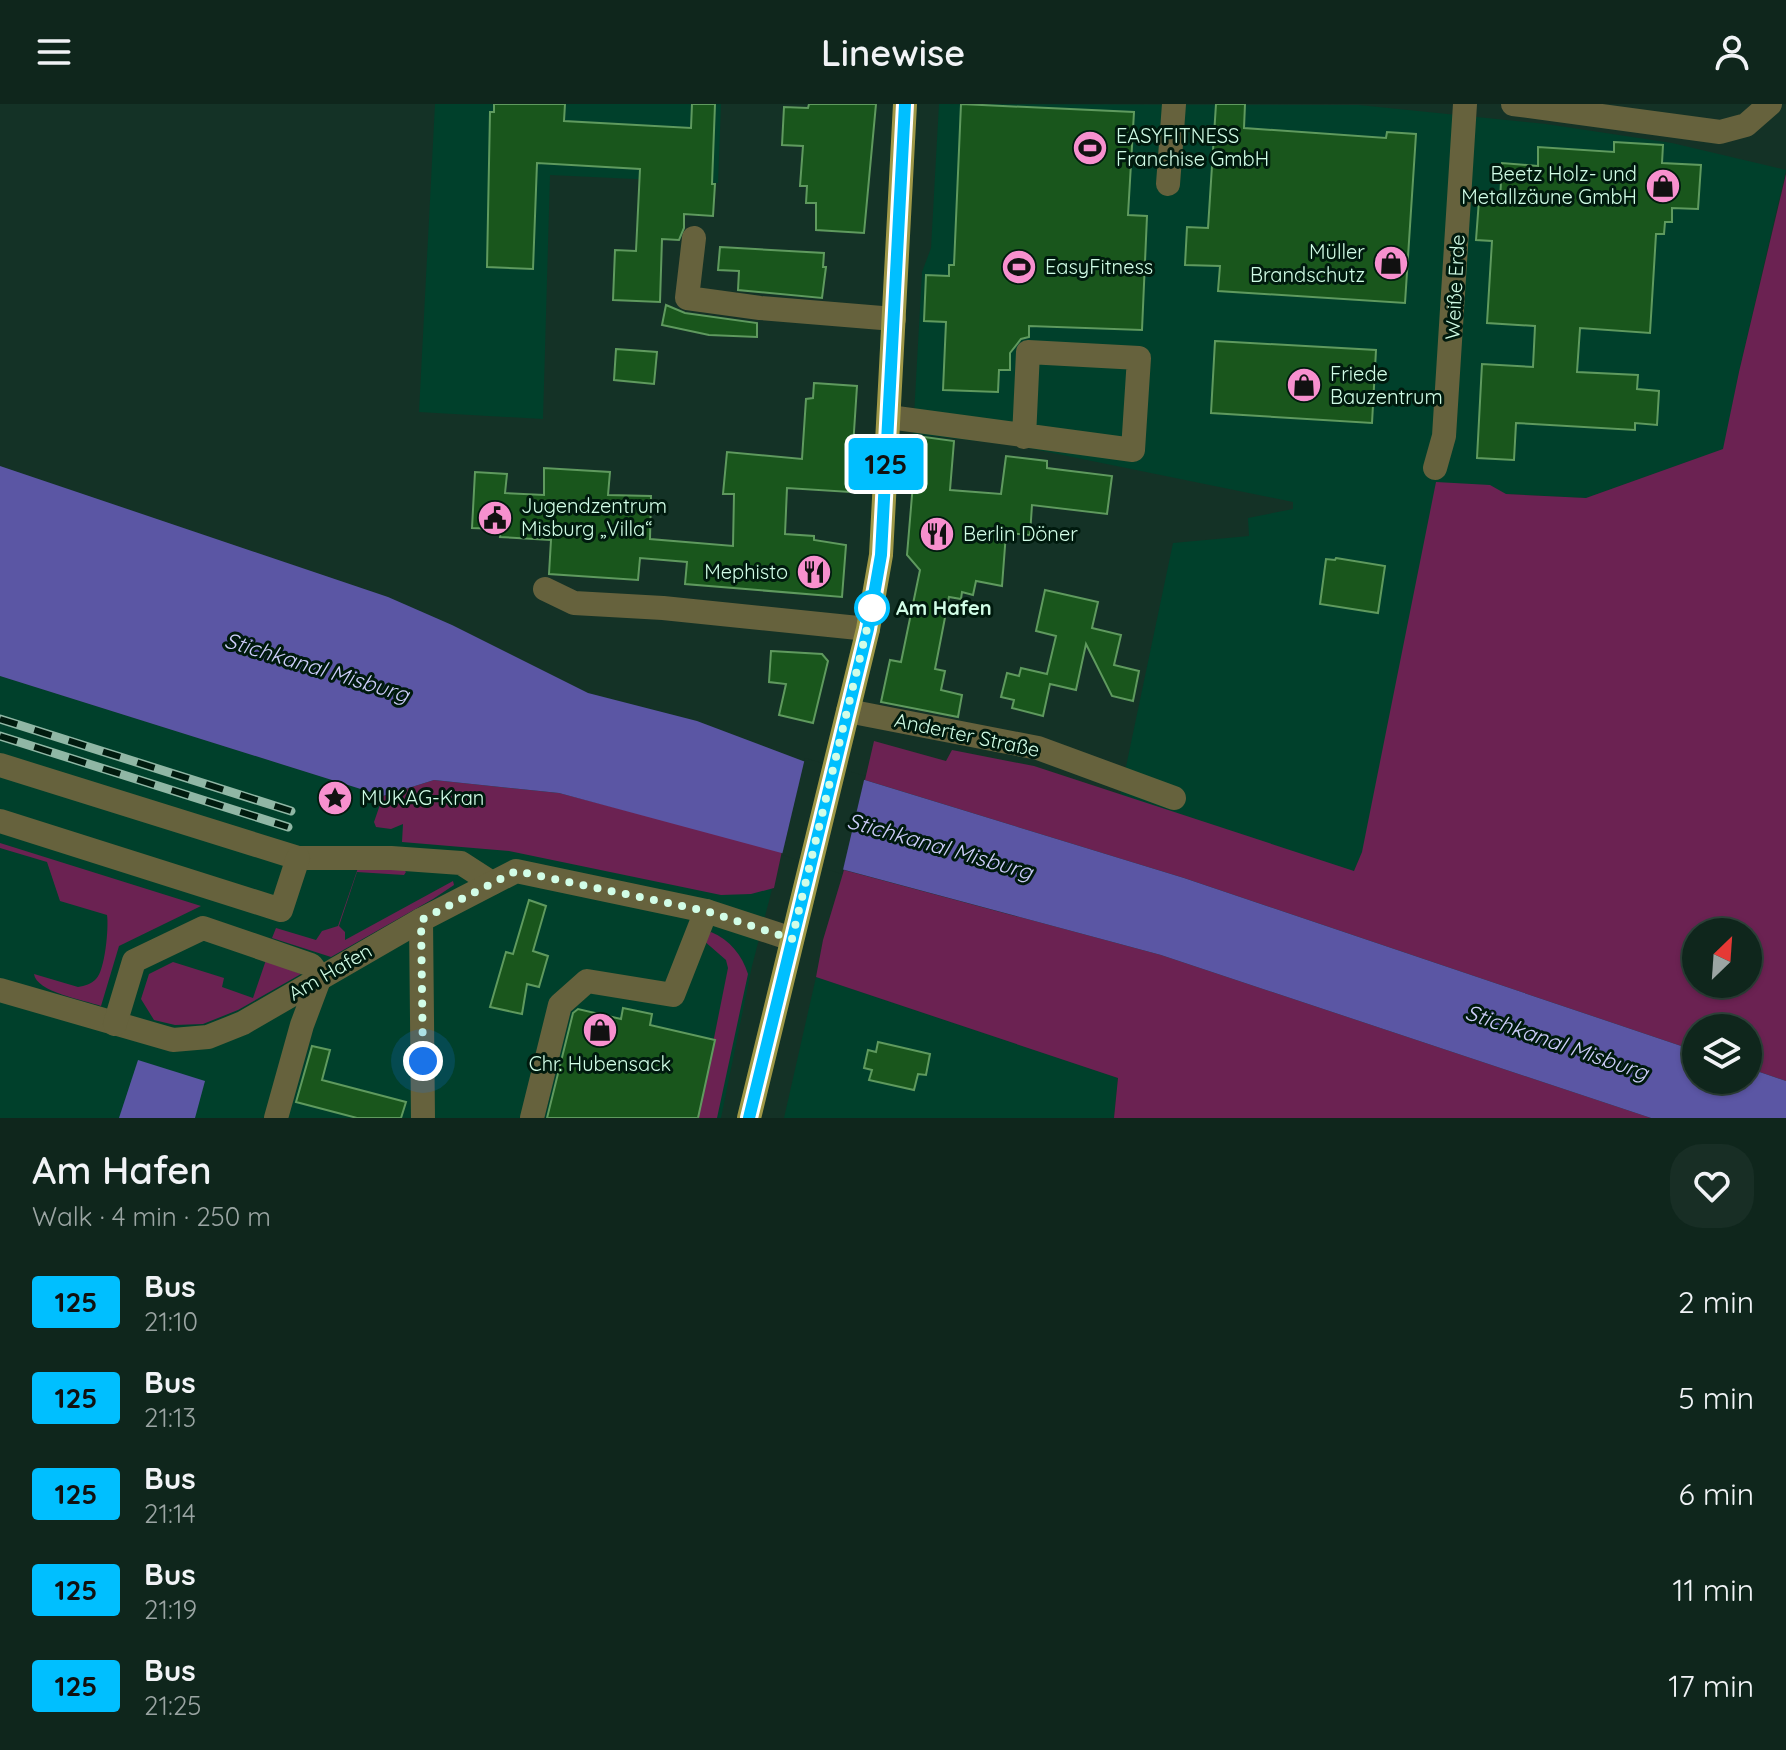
<!DOCTYPE html>
<meta charset="utf-8">
<style>
body{margin:0;font-family:Quicksand,sans-serif;background:#182e25;color:#f1f3f6;height:100vh;display:flex;flex-direction:column;font-size:30px;white-space:nowrap}
*{box-sizing:border-box;margin:0}
p{font-size:26px;color:#9ba5a3}
.icon{flex:none;width:44px;height:44px;fill:none;stroke:currentColor;stroke-width:2;stroke-linecap:round;stroke-linejoin:round}
.map{position:relative;height:1014px;overflow:hidden}
.drawer{display:flex;flex-direction:column;background:#0f261c;flex:1}
.drawer>*{flex:none}
.badge{padding:0 16px;border-radius:6px;font-size:28px;line-height:52px}
.needle{width:52px;rotate:25deg}
.buttons{position:absolute;left:1682px;top:814px;display:grid;gap:16px}
.buttons a{display:grid;place-items:center;width:80px;height:80px;border-radius:50%;background:#0f261c;box-shadow:0 2px 6px #0004,0 0 0 2px #2f433b;font-size:40px}
.you{position:absolute;width:40px;height:40px;margin:-20px;border:6px solid #fff;border-radius:50%;background:#1a73e8;box-shadow:0 0 0 12px #1a73e833}
.map>.badge{position:absolute;translate:-50% -50%;box-shadow:0 0 0 4px #fff}
.round{display:grid;place-items:center;flex:none;width:84px;height:84px;border-radius:32px;background:#182e25}
.headline{display:flex;align-items:center;justify-content:space-between;height:136px;padding:0 32px}
h1{font-size:38px;font-weight:600;line-height:60px}
ul{padding:0;list-style:none}
li{display:flex;align-items:center;gap:24px;height:96px;padding:0 32px}
li div{flex:1}
li b{display:block;font-size:30px}
li em{font-style:normal}
li .badge{min-width:88px;font-weight:700;text-align:center}
header{display:flex;justify-content:space-between;align-items:center;height:104px;padding:0 32px;background:#0f261c;font-size:36px;font-weight:600}
.map>svg:first-child{display:block}
.built{fill:#00402b}
.green{fill:#6b2252;fill-rule:evenodd}
.water{fill:#5b56a4}
.pier{fill:#143226}
.building{fill:#19561c;stroke:#5f9a5e;stroke-width:2}
.lines{fill:none;stroke-linecap:round;stroke-linejoin:round}
.minor{stroke:#66623d;stroke-width:24}
.major{stroke:#9f9847;stroke-width:24}
.rail-casing{stroke:#90b7a5;stroke-width:9}
.rail{stroke:#001a0e;stroke-width:6;stroke-dasharray:18;stroke-linecap:butt}
.line-casing{stroke:#fff;stroke-width:18}
.line{stroke:#00bfff;stroke-width:12}
.walk{stroke:#d1fde7;stroke-width:8;stroke-dasharray:0 14.4}
.stop-dot{fill:#fff;stroke:#00bfff;stroke-width:4}
.labels{text-anchor:middle;stroke-width:6;stroke-linejoin:round;paint-order:stroke}
.poi-label{font-size:20px;fill:#d1fde7;stroke:#001a0e;text-anchor:start}
.street-label{font-size:20px;fill:#d1fde7;stroke:#001a0e}
.stop-label{font-size:20px;font-weight:bold;fill:#d1fde7;stroke:#001a0e;text-anchor:start}
.water-label{font-size:22px;font-style:italic;fill:#cdcefa;stroke:#001a0e}
</style>
<header><svg class="icon" aria-label="menu" viewBox="0 0 24 24"><path d="M4 6h16M4 12h16M4 18h16"/></svg>Linewise<svg class="icon" aria-label="person" viewBox="0 0 24 24"><circle cx="12" cy="8" r="4"/><path d="M4 21q1-7 8-7t8 7"/></svg></header>
<div class="map">
<svg width="1786" height="1014" viewBox="0 0 1786 1014">
<rect width="100%" height="100%" fill="#143226"/>
<g class="built">
<polygon points="435,0 721,0 718,79 550,71 543,315 419,308"/>
<polygon points="939,0 1359,1 1546,20 1672,39 1786,66 1739,268 1724,345 1586,394 1506,390 1354,768 1120,691 1173,439 1249,432 1248,414 1293,405 1293,398 1013,341 913,330 922,168 931,144"/>
<polygon points="0,572 383,692 434,676 559,689 782,747 752,862 721,1014 0,1014"/>
<polygon points="816,873 1118,974 1114,1014 784,1014"/>
</g>
<g class="green">
<path d="M1786 70V977L1748 964V924H1696V947L1184 774 865 676 874 637 946 657 952 646 1034 662 1354 767 1362 748 1436 378 1490 381 1506 390 1586 394 1723 345 1739 268ZM1696 828H1748V880H1696Z"/>
<polygon points="434,676 559,689 782,747 774,784 751,790 721,791 509,747 402,738 403,720 391,725 376,723 374,718 383,692"/>
<path d="M0 739 201 802 119 842 101 902C84 896 36 888 34 870L78 883C85 882 91 880 96 875 105 867 109 823 107 811L60 797 47 758 0 744Z"/>
<polygon points="358,764 404,766 406,768 404,771 357,768 339,822 345,828 345,836 453,777 454,781 433,795 331,853 272,834 276,824 316,836 322,827 338,822"/>
<polygon points="844,766 1161,851 1651,1014 1114,1014 1118,974 816,873 823,836"/>
<path d="M711 828C730 836 742 851 748 870L717 1014H698L728 864 726 856 703 836Z"/>
<polygon points="266,856 301,870 238,906 203,920 175,921 154,916 141,895 149,870 173,858 224,874 222,883 253,894"/>
</g>
<g class="water">
<polygon points="0,362 388,493 452,521 588,589 697,617 803,657 1184,774 1696,947 1696,976 1748,976 1748,964 1786,977 1786,1014 1651,1014 1161,851 559,689 434,676 383,692 0,572"/>
<polygon points="138,956 205,977 195,1014 119,1014"/>
</g>
<polygon class="pier" points="805,654 865,672 842,770 782,751"/>
<g class="building">
<polygon points="494,0 565,0 564,17 691,24 692,0 715,0 712,80 715,80 713,112 684,110 684,124 679,136 662,135 660,198 613,196 615,146 636,147 640,65 537,59 533,165 487,163 490,8 494,8"/>
<polygon points="809,0 876,0 864,129 816,126 816,99 806,99 807,82 800,82 803,42 782,41 784,3 808,4"/>
<polygon points="961,0 1134,8 1128,111 1147,112 1142,226 1029,222 1029,233 1021,235 1010,249 1010,266 999,266 998,288 943,286 946,218 924,217 926,171 949,172 949,161 954,161"/>
<polygon points="1216,0 1245,0 1244,24 1386,34 1387,28 1416,30 1405,199 1218,187 1220,162 1185,161 1187,123 1208,124"/>
<polygon points="1614,38 1663,41 1662,59 1701,61 1698,105 1672,104 1672,118 1665,118 1664,130 1656,130 1650,229 1580,224 1577,268 1638,271 1637,285 1659,287 1657,321 1635,319 1635,326 1516,319 1514,356 1477,354 1482,260 1533,263 1535,222 1487,219 1492,137 1476,136 1479,96 1500,97 1502,59 1538,62 1538,43 1614,48"/>
<polygon points="720,143 824,149 823,163 826,163 822,194 738,186 739,167 718,166"/>
<polygon points="666,201 685,209 757,219 757,233 709,231 662,221"/>
<polygon points="1215,237 1376,246 1372,319 1211,309"/>
<polygon points="616,245 657,248 654,280 614,276"/>
<polygon points="814,279 857,282 850,388 787,384 785,430 814,432 814,436 846,441 842,493 685,480 687,458 640,454 638,476 549,470 551,436 500,433 501,425 472,424 475,368 507,370 505,389 544,391 544,364 610,368 608,391 651,392 650,435 733,442 734,390 723,390 727,348 802,355 806,295 813,294"/>
<polygon points="917,332 954,337 950,386 1001,390 1006,352 1047,357 1047,364 1112,372 1107,410 1032,401 1030,431 1006,429 1002,482 976,477 973,491 962,488 961,495 949,493 935,565 945,567 941,586 962,591 958,613 881,598 890,556 901,558 920,466 907,451"/>
<polygon points="1336,454 1385,462 1378,509 1320,500 1326,455 1335,456"/>
<polygon points="1045,486 1098,498 1092,524 1121,531 1114,561 1139,567 1133,597 1112,592 1086,540 1076,586 1050,580 1043,612 1012,604 1014,596 1001,593 1007,569 1019,572 1021,564 1047,570 1056,532 1036,527"/>
<polygon points="771,547 822,550 828,557 813,619 779,611 786,580 769,578"/>
<polygon points="529,796 546,802 533,847 548,852 539,883 527,880 522,910 490,903 506,848 513,850"/>
<polygon points="623,904 652,910 650,921 715,936 698,1014 547,1014 573,909 578,905 621,915"/>
<polygon points="878,938 930,950 926,971 918,970 914,986 869,976 872,966 864,964 868,946 876,948"/>
<polygon points="312,942 330,946 322,976 406,998 401,1014 357,1014 296,998"/>
</g>
<g class="lines">
<g class="minor">
<polyline points="1513,0 1720,28 1746,21 1770,0"/>
<polyline points="1168,80 1174,0"/>
<polyline points="694,134 687,194 760,204 894,215"/>
<polyline points="889,313 1133,346 1139,254 1028,248 1024,333"/>
<polyline points="1435,364 1444,332 1465,0"/>
<polyline points="545,485 574,499 663,504 868,525"/>
<polyline points="848,607 1038,644 1174,694"/>
<polyline points="0,661 298,754 391,754 461,759 492,779"/>
<polyline points="0,717 281,806 298,754"/>
<polyline points="421,816 423,1014"/>
<polyline points="0,886 173,936 208,933 243,919 421,816 516,767 706,807 792,835"/>
<polyline points="115,920 134,857 203,824 311,861 320,873 302,921 276,1014"/>
<polyline points="532,1014 560,901 587,877 673,891 706,807"/>
</g>
<polyline class="major" points="749,1014 868,525 881,451 905,0"/>
<g class="rail-casing">
<g id="rail">
<polyline points="0,615 291,707"/>
<polyline points="0,632 288,723"/>
</g>
</g>
<use href="#rail" class="rail"/>
</g>
<g class="lines">
<g class="line-casing">
<polyline id="line" points="749,1014 868,525 881,451 905,0"/>
</g>
<use href="#line" class="line"/>
<polyline class="walk" points="423,957 421,816 516,767 706,807 792,835 872,504"/>
</g>
<defs>
<g id="stadium-disc" transform="scale(1.8)"><circle r="9.5" fill="#f790ce" stroke="#001a0e"/><path d="M0-5a6.5 5 0 1 0 0 10a6.5 5 0 1 0 0-10ZM-3.5-1.8h7v3.6h-7Z" fill="#111"/></g>
<g id="shop-disc" transform="scale(1.8)"><circle r="9.5" fill="#f790ce" stroke="#001a0e"/><path d="M-5-2.5h2.3a2.7 3.5 0 0 1 5.4 0H5L5.5 6h-11ZM-1.5-2.5h3a1.5 2.3 0 0 0-3 0Z" fill="#111"/></g>
<g id="civic-disc" transform="scale(1.8)"><circle r="9.5" fill="#f790ce" stroke="#001a0e"/><path d="M-.6-6.5H3V-4.5H.6V-3L4-1V1h2V6H-6V1h2V-1L-.6-3ZM-1.2 2.5V6h2.4V2.5Z" fill="#111"/></g>
<g id="restaurant-disc" transform="scale(1.8)"><circle r="9.5" fill="#f790ce" stroke="#001a0e"/><path d="M-5-6h1v4h1v-4h1v4h1v-4h1v5L-1.5 .5V6h-2V.5L-5-1ZM5-6V6H3V1.5H1.5Q1.5-4 5-6Z" fill="#111"/></g>
<g id="sight-disc" transform="scale(1.8)"><circle r="9.5" fill="#f790ce" stroke="#001a0e"/><path d="M0-6L1.8-2.2L6-1.7L2.9 1.2L3.7 5.4L0 3.3L-3.7 5.4L-2.9 1.2L-6-1.7L-1.8-2.2Z" fill="#111"/></g>
</defs>
<g fill-rule="evenodd">
<use href="#stadium-disc" x="1090" y="44"/>
<use href="#shop-disc" x="1663" y="82"/>
<use href="#shop-disc" x="1391" y="159"/>
<use href="#stadium-disc" x="1019" y="163"/>
<use href="#shop-disc" x="1304" y="281"/>
<use href="#civic-disc" x="495" y="414"/>
<use href="#restaurant-disc" x="937" y="430"/>
<use href="#restaurant-disc" x="814" y="468"/>
<use href="#sight-disc" x="335" y="694"/>
<use href="#shop-disc" x="600" y="926"/>
</g>
<circle class="stop-dot" cx="872" cy="504" r="16"/>
<g class="labels">
<g class="poi-label">
<text x="1116" y="39">EASYFITNESS<tspan x="1116" dy="23">Franchise GmbH</tspan></text>
<text x="1637" y="77" text-anchor="end">Beetz Holz- und<tspan x="1637" dy="23">Metallzäune GmbH</tspan></text>
<text x="1365" y="155" text-anchor="end">Müller<tspan x="1365" dy="23">Brandschutz</tspan></text>
<text x="1045" y="170">EasyFitness</text>
<text x="1330" y="277">Friede<tspan x="1330" dy="23">Bauzentrum</tspan></text>
<text x="521" y="409">Jugendzentrum<tspan x="521" dy="23">Misburg „Villa“</tspan></text>
<text x="963" y="437">Berlin Döner</text>
<text x="788" y="475" text-anchor="end">Mephisto</text>
<text x="361" y="701">MUKAG-Kran</text>
<text x="600" y="967" text-anchor="middle">Chr. Hubensack</text>
</g>
<g class="street-label">
<text transform="translate(1455 183) rotate(-87)" y="7">Weiße Erde</text>
<text transform="translate(967 631) rotate(12)" y="7">Anderter Straße</text>
<text transform="translate(330 868) rotate(-30)" y="7">Am Hafen</text>
</g>
<g class="stop-label">
<text x="896" y="511">Am Hafen</text>
</g>
<g class="water-label">
<text transform="translate(317 563) rotate(17)" y="8">Stichkanal Misburg</text>
<text transform="translate(940 742) rotate(16)" y="8">Stichkanal Misburg</text>
<text transform="translate(1557 938) rotate(19)" y="8">Stichkanal Misburg</text>
</g>
</g>
</svg>
<div class="buttons">
<a><svg class="needle" viewBox="-14 -14 28 28"><path d="M0-13l5 13h-10z" fill="#e53935"/><path d="M0 13l5-13h-10z" fill="#9ba5a3"/></svg></a>
<a><svg class="icon" aria-label="layers" viewBox="0 0 24 24"><path d="M12 4l9 5-9 5-9-5zM3 14l9 5 9-5"/></svg></a>
</div>
<div class="you" style="left:423px;top:957px"></div>
<b class="badge" style="left:886px;top:360px;background:#00bfff;color:#111">125</b>
</div>
<section class="drawer">
<div class="headline"><div><h1>Am Hafen</h1><p>Walk · 4 min · 250 m</p></div><a class="round"><svg class="icon" aria-label="heart" viewBox="0 0 24 24"><path d="M12 20l-8-8c-3-5 5-10 8-4 3-6 11-1 8 4z"/></svg></a></div>
<ul>
<li><span class="badge" style="background:#00bfff;color:#111">125</span><div><b>Bus</b><p>21:10</p></div><em>2 min</em></li>
<li><span class="badge" style="background:#00bfff;color:#111">125</span><div><b>Bus</b><p>21:13</p></div><em>5 min</em></li>
<li><span class="badge" style="background:#00bfff;color:#111">125</span><div><b>Bus</b><p>21:14</p></div><em>6 min</em></li>
<li><span class="badge" style="background:#00bfff;color:#111">125</span><div><b>Bus</b><p>21:19</p></div><em>11 min</em></li>
<li><span class="badge" style="background:#00bfff;color:#111">125</span><div><b>Bus</b><p>21:25</p></div><em>17 min</em></li>
</ul>
</section>
